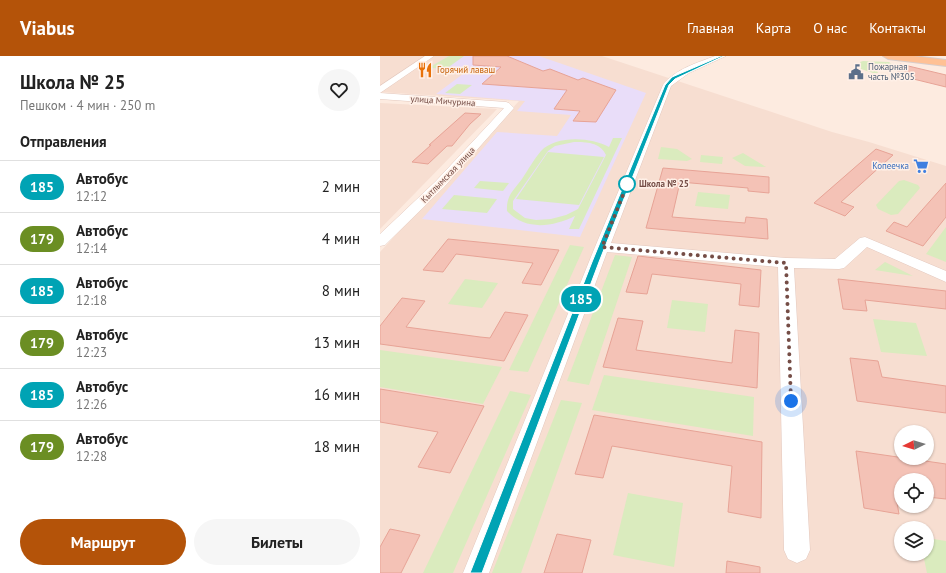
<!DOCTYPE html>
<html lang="ru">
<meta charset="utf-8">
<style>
body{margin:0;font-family:"PT Sans",sans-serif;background:#f6f6f6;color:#222;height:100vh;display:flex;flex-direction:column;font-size:15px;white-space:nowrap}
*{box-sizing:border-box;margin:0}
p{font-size:13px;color:#767676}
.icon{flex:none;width:22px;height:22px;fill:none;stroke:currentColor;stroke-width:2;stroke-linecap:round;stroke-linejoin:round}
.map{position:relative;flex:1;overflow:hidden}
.details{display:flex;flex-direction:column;background:#fff;width:380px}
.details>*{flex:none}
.badge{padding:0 8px;border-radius:13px;font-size:14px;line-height:26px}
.needle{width:26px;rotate:265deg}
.tools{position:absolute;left:514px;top:369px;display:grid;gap:8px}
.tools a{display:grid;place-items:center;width:40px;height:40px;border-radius:50%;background:#fff;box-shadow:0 1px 3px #0004;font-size:20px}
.you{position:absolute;width:20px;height:20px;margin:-10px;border:3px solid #fff;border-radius:50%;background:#1a73e8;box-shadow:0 0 0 6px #1a73e833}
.map>.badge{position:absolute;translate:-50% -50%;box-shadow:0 0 0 2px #fff}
h2{padding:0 20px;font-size:15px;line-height:36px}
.round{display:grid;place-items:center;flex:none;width:42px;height:42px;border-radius:21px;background:#f6f6f6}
.summary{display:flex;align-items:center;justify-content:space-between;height:68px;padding:0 20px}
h1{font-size:19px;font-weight:700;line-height:30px}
.primary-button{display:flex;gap:8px;margin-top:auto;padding:8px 20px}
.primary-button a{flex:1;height:46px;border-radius:24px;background:#b45309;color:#fff;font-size:16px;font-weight:700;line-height:46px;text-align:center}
.primary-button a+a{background:#f6f6f6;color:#222}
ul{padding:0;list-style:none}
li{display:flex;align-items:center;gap:12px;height:52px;padding:0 20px;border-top:1px solid #e0e0e0}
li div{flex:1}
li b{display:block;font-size:15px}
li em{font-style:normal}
li .badge{min-width:44px;font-weight:700;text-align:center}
header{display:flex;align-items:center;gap:24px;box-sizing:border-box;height:56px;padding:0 20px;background:#b45309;color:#fff}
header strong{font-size:19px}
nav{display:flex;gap:22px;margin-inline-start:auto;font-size:14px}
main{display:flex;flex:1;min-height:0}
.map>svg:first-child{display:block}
.residential{fill:#f7ded1;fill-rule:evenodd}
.education{fill:#e9ddf9}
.green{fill:#daebbe;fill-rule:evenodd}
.building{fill:#f4c2b6;stroke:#e7a396}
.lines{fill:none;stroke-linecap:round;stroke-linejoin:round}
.minor-casing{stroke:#e3c8be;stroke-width:1}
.major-casing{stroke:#d8cdcb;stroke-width:2}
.minor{fill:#fff;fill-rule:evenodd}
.major{fill:#ffc195;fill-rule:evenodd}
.line{fill:#00a3b4;stroke:#fff}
.walk{stroke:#754d46;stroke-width:4;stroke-dasharray:0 7.2}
.stop-dot{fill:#fff;stroke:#00a3b4;stroke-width:2}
.labels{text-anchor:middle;stroke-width:3;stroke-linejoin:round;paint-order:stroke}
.far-service-label{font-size:9px;fill:#4e5e75;stroke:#fff0e7;text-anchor:start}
.far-food-label{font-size:9px;fill:#c56008;stroke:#fff0e7;text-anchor:start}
.far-street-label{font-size:9px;fill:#754d46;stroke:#fff0e7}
.far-shop-label{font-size:9px;fill:#366cbe;stroke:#fff0e7;text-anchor:end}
.far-stop-label{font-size:9px;font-weight:bold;fill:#754d46;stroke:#fff0e7;text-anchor:start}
</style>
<header>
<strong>Viabus</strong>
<nav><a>Главная</a><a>Карта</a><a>О нас</a><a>Контакты</a></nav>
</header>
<main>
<section class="details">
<div class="summary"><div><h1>Школа № 25</h1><p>Пешком · 4 мин · 250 m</p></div><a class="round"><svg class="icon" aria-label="heart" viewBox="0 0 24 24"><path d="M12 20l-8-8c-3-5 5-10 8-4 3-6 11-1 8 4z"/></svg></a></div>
<h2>Отправления</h2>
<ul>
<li><span class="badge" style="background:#00a3b4;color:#fff">185</span><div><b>Автобус</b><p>12:12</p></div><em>2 мин</em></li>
<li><span class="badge" style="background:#6b8e23;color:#fff">179</span><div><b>Автобус</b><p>12:14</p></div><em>4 мин</em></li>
<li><span class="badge" style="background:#00a3b4;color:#fff">185</span><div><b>Автобус</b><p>12:18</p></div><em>8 мин</em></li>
<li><span class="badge" style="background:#6b8e23;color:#fff">179</span><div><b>Автобус</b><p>12:23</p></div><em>13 мин</em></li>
<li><span class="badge" style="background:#00a3b4;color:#fff">185</span><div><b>Автобус</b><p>12:26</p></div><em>16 мин</em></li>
<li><span class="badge" style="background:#6b8e23;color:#fff">179</span><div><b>Автобус</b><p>12:28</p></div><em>18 мин</em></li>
</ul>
<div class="primary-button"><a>Маршрут</a><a>Билеты</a></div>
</section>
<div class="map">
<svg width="566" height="517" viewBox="0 0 566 517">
<rect width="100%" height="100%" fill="#fdebe0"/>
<g class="residential">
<path d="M0 0H222L452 76 489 86 566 110V517H0V196L139 45 0 36ZM521 376H547V402H521ZM521 424H547V450H521ZM521 472H547V498H521Z"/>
<polygon points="0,47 117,53 0,173"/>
</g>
<polygon class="education" points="69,0 159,0 266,37 200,181 42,163 117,76 177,80 191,59 137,55 145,45 56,38 87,15 48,12"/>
<g class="green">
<polygon points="69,0 84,0 66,13 48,12"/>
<polygon points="483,5 509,6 513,9 505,9 497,15 498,17 493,17 481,13 480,6"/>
<polygon points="77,28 92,29 80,38 65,37"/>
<path d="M233 82H242L199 173H189L195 160C173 171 145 175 127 155 126 140 133 135 142 123 148 114 154 103 161 95 176 79 211 81 229 91ZM194 86C206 86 220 86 226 99L198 153 186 159 171 163 156 164 145 162 133 153V145L168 95 175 90Z"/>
<polygon points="281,91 297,93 312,103 307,105 278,103"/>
<polygon points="168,96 224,101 199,149 136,143"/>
<polygon points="363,97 386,111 365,110 352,102"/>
<polygon points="321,99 343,101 342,108 320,106"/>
<polygon points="524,124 538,129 540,132 518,158 511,159 498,153 496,149 519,125"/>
<polygon points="100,125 129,127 123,135 94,132"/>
<polygon points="318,136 350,139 348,153 315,150"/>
<polygon points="74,139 117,143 107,157 62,153"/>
<polygon points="566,171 566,206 546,198"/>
<polygon points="190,189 204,191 148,316 129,314"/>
<polygon points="235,199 252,201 209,329 187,325"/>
<polygon points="505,206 533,220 495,214"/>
<polygon points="85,223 118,227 102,252 68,248"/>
<polygon points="292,244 328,248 325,276 287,272"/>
<polygon points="493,263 536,267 547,300 501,296"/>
<polygon points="0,294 122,311 103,348 0,331"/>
<polygon points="224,319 374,341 373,380 212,354"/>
<polygon points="130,335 151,339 73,517 43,517"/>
<polygon points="181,344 202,347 141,517 112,517"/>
<polygon points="248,437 303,447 294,511 233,499"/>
<polygon points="547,482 566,485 566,517 547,517 543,498 547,498"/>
</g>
<g class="building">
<polygon points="93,0 127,0 163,15 170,13 198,24 203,22 236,34 216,66 193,65 200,55 174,53 187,34 102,28 121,11 93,9"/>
<polygon points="520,8 566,19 566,31 517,19"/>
<polygon points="85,57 101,58 90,68 72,90 67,90 48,108 32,106 51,89 49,89"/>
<polygon points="496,93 513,99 461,146 474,151 465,160 434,147"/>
<polygon points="283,112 389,121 389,137 368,135 368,132 300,126 292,161 365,167 366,161 387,163 388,183 266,172"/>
<polygon points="566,127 566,161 543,190 506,175 514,166 527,171"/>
<polygon points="68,183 179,194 161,229 142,227 153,207 76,198 63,216 43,214"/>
<polygon points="258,200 381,214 379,251 359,249 361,228 272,218 267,238 246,236"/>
<polygon points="458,223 566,235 566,253 485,244 487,255 463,253"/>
<polygon points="22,242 45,245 26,271 100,281 110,282 125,256 148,259 124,305 0,288 0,270"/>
<polygon points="238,262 263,265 256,294 352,307 355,274 379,277 377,332 223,311"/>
<polygon points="470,302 498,305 502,321 566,330 566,357 477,345"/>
<polygon points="0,333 104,350 70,417 38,411 58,376 0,366"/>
<polygon points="214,359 382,386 381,462 348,456 352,410 232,390 223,422 195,418"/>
<polygon points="476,395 566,408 566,443 547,441 547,424 521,424 521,437 515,436 519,458 484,452"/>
<polygon points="10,473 40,479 21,517 0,517 0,491"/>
<polygon points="177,478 211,484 202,517 164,517"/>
<polygon points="347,505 380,511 380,517 346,517"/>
</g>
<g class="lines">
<g class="minor-casing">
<g id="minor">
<polygon points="45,0 54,0 0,37 0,30"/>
<path d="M335 0H346L309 17 291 30 231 187 406 202 455 203 480 182 485 181 566 215V226L487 191 464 212 459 213 414 212 430 494 426 503 417 507 408 503 404 494 398 211 227 196 109 517H83L215 191 283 29C295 13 317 7 335 0Z"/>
<polygon points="0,37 126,46 129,47 134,52 64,131 5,189 0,190 0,178 56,125 124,52 0,43"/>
</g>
</g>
<g class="major-casing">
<polygon id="major" points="503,0 534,0 566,4 566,10 508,3"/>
</g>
<use href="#minor" class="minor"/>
<use href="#major" class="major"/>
</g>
<polygon class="line" points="341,0 344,0 295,23 289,29 219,206 102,517 90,517 212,206 285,29 292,21"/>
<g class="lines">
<polyline class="walk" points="247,128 249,124 222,191 406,207 411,345"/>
</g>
<defs>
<g id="restaurant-bare" transform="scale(1.2)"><path d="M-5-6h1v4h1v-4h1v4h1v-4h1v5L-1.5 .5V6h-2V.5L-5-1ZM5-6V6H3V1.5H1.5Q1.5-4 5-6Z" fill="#e8710a" stroke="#fff0e7" stroke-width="2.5" paint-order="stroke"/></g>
<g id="civic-bare" transform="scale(1.2)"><path d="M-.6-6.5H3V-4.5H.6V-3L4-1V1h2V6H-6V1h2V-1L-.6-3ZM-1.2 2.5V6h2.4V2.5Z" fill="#5c6f8a" stroke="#fff0e7" stroke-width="2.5" paint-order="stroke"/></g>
<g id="supermarket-bare" transform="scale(1.2)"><path d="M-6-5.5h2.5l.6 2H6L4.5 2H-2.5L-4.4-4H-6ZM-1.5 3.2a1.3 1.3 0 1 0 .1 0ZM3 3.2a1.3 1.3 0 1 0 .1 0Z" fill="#3f7fe0" stroke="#fff0e7" stroke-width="2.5" paint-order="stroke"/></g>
</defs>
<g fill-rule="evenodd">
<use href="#restaurant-bare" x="45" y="14"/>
<use href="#civic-bare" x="476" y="16"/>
<use href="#supermarket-bare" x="541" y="110"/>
</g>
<circle class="stop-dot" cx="247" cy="128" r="8"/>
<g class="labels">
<g class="far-service-label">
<text x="488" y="14">Пожарная<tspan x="488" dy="10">часть №305</tspan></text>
</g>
<g class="far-food-label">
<text x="57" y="17">Горячий лаваш</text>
</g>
<g class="far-street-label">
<text transform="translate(63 45) rotate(4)" y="3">улица Мичурина</text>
<text transform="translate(68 119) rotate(-46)" y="3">Кытлымская улица</text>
</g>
<g class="far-shop-label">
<text x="529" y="113">Копеечка</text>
</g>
<g class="far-stop-label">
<text x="259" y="131">Школа № 25</text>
</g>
</g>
</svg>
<div class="tools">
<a><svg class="needle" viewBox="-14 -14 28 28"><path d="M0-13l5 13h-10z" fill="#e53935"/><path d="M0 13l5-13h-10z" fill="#767676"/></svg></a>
<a><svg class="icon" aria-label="locate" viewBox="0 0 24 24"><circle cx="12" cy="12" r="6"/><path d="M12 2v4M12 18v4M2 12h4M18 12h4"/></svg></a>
<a><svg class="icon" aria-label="layers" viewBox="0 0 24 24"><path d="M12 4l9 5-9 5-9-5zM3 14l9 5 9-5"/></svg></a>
</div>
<div class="you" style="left:411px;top:345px"></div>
<b class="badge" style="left:201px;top:243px;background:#00a3b4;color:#fff">185</b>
</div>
</main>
